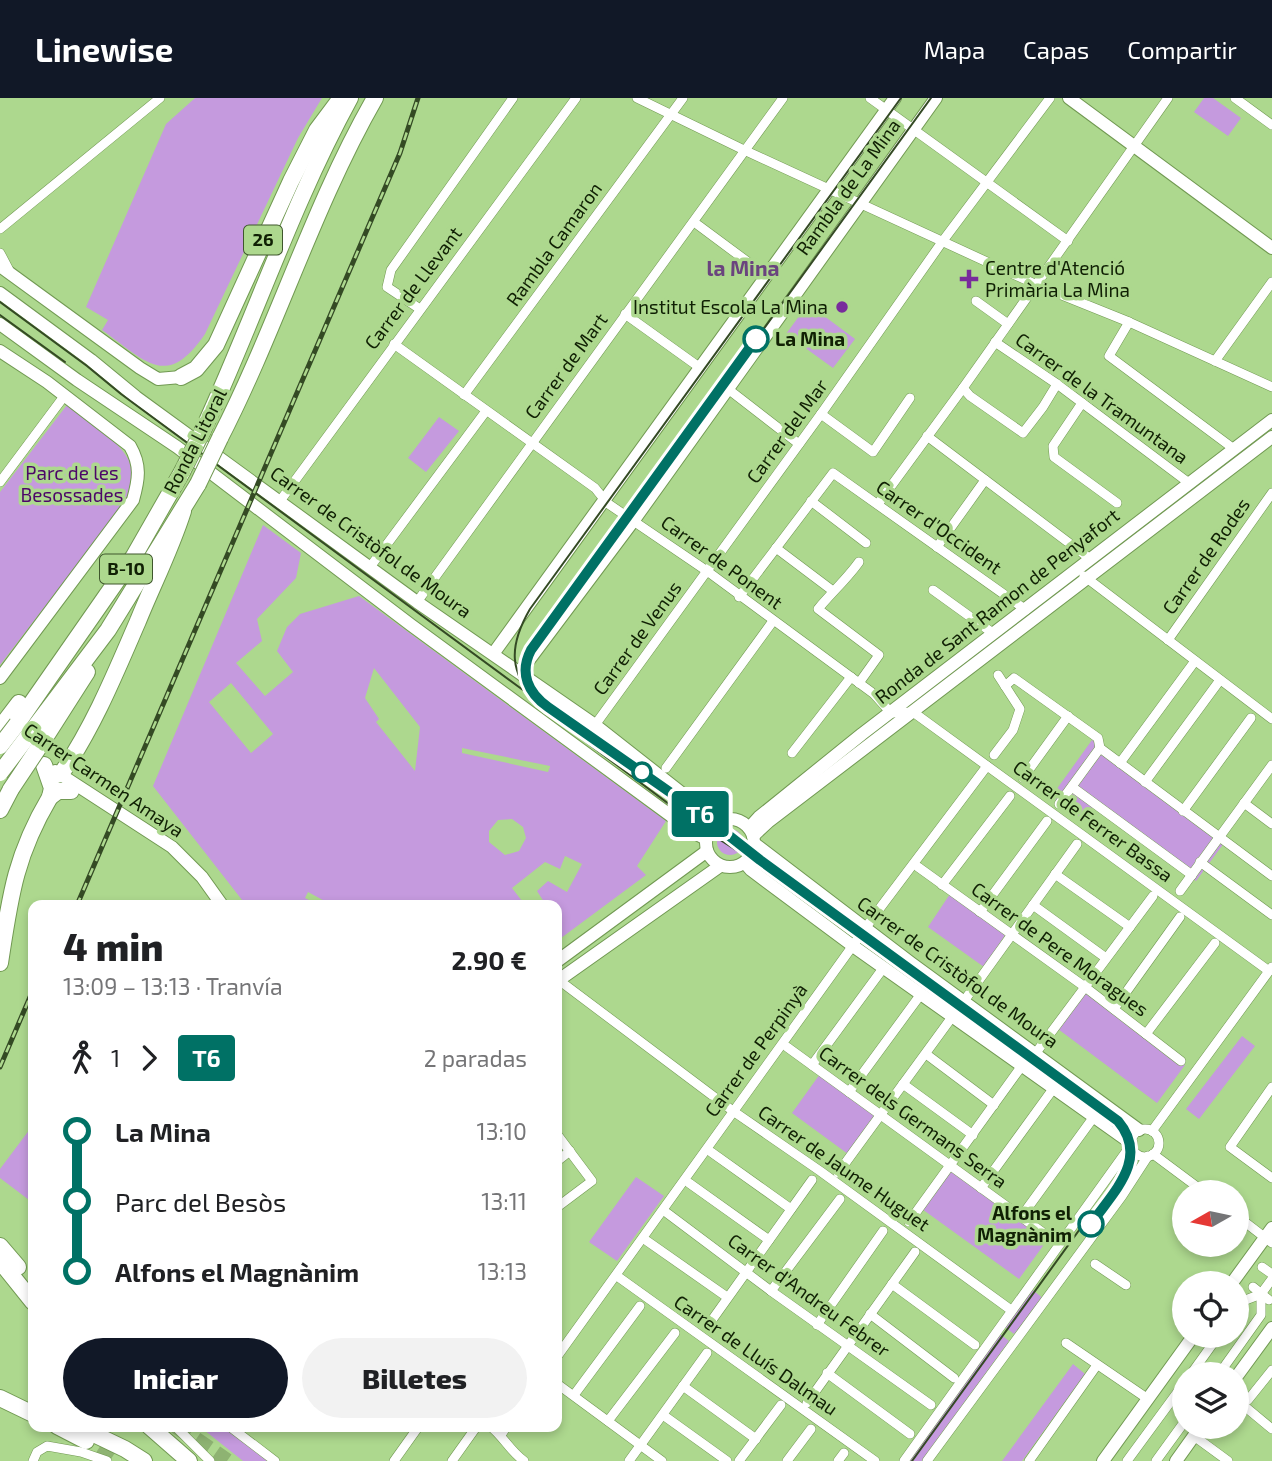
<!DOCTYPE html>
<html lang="es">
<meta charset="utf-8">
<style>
body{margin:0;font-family:"Exo 2",sans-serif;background:#f2f2f2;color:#202124;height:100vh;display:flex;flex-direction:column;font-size:26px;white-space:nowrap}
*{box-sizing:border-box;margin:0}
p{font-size:23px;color:#757577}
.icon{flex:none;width:38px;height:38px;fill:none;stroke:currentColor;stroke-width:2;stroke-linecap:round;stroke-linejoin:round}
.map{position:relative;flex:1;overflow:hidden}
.details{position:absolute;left:28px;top:802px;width:534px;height:532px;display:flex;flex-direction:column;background:#fff;border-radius:14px;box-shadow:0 4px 10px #0003}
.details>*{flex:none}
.badge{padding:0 14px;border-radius:5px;font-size:24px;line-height:46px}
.needle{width:46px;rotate:261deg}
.tools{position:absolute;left:1172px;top:1082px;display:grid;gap:14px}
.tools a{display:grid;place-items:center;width:77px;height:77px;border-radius:50%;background:#fff;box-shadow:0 4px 10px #0003;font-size:35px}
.map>.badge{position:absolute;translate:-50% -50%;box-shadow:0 0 0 4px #fff}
.legs{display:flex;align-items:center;gap:10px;height:77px;padding:0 35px;font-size:23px}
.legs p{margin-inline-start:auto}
.summary{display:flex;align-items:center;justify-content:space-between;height:119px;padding:0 35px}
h1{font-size:38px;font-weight:800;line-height:52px}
.cta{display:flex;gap:14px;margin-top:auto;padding:14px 35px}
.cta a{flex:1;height:80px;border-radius:42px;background:#111827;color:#fff;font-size:28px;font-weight:800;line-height:80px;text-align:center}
.cta a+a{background:#f2f2f2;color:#202124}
ul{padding:0 35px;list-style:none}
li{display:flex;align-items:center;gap:24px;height:70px;font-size:26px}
li i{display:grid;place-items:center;width:10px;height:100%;margin:0 9px;background:currentColor}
li i::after{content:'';width:18px;height:18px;margin:-9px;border:5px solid;border-radius:50%;background:#fff}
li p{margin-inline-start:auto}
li:first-child i{background:linear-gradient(#0000 50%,currentColor 0)}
li:last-child i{background:linear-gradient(currentColor 50%,#0000 0)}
header{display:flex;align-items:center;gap:42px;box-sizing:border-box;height:98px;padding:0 35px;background:#111827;color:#fff}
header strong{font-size:33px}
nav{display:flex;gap:38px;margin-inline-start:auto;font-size:24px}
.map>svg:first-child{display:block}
.green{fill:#c59ade;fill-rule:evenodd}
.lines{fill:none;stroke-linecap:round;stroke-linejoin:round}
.highway-tunnel{stroke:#8eb372;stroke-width:16;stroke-dasharray:16 8;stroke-linecap:butt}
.street-casing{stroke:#719952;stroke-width:10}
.secondary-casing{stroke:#719952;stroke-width:14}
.highway-casing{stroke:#719952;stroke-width:18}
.street{stroke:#fff;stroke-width:9}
.secondary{stroke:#fff;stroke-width:12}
.highway{stroke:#fff;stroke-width:16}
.tram{stroke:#344a24;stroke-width:2}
.rail-casing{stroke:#344a24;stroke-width:5}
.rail{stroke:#add88e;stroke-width:2.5;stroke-dasharray:8;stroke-linecap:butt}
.highway-bridge-casing{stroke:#719952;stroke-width:18;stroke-linecap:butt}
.highway-bridge{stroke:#fff;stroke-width:16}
.line-1-casing{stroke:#fff;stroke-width:16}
.line-1{stroke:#007165;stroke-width:10}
.poi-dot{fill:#782b9c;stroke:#add88e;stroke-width:2.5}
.stop-1-dot{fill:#fff;stroke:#007165;stroke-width:3.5}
.labels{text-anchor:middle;stroke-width:7;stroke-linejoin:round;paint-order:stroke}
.shield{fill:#add88e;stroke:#3f572d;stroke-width:2}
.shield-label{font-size:18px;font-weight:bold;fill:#102004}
.street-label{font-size:19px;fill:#102004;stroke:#add88e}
.poi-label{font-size:19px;fill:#102004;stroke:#add88e;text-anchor:start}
.stop-label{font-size:19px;font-weight:bold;fill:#102004;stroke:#add88e;text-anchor:start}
.park-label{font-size:19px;fill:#4c0668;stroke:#add88e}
.neighbourhood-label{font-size:21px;font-weight:bold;fill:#6a447e;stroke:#add88e}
</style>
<header>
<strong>Linewise</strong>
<nav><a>Mapa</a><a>Capas</a><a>Compartir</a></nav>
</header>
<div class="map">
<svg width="1272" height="1363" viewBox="0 0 1272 1363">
<rect width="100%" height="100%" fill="#add88e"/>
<g class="green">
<path d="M195 0H322L298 40 205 236C166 293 145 262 102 232L108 222 86 209 166 26Z"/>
<polygon points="1204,0 1213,0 1241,20 1228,38 1194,14"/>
<polygon points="808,206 855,241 833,270 786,236"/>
<path d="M67 307C84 321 118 341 128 361 135 374 129 391 125 404L0 567V394Z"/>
<polygon points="439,319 459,333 426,374 408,360"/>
<path d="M263 427 301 455 296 480 257 521 262 543 236 565 265 598 293 574 277 553 287 529 300 516 359 498 666 723 637 768 646 777 557 843 556 807H546L537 793 548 783 567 794 582 766 565 758 560 771 545 764 512 790 525 807H332L308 794 305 800 319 807H246L153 688ZM374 570 420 629 415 673 376 624 379 621 365 600ZM231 585 273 636 251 655 209 604ZM462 650 550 668V669L548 674 462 655ZM512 721 523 729 526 740 519 753 505 757 489 744V733L498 722Z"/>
<polygon points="1092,642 1227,741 1196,783 1094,707 1083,722 1051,699"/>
<circle cx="730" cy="744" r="13"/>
<polygon points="950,796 1005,837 984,869 928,829"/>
<polygon points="1086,893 1185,967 1157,1005 1058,931"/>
<polygon points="1242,938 1255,948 1199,1021 1186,1011"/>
<polygon points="820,976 876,1016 848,1056 792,1015"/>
<polygon points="33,1027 33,1105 0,1080 0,1071"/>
<polygon points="951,1071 1048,1141 1019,1181 922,1111"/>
<polygon points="636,1079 664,1098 617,1163 589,1144"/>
<polygon points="1030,1190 1044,1201 1014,1236 1005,1229"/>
<polygon points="1000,1236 1009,1243 922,1363 908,1363"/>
<polygon points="1073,1266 1085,1276 1022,1363 1002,1363"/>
<polygon points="199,1328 224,1328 271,1363 243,1363"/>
</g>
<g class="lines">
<g class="highway-tunnel">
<polyline points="176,1328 227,1363"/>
<polyline points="99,1350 119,1363"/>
</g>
<g class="street-casing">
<g id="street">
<polyline points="637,0 744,52 1037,187 1129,224 1272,289"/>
<polyline points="870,0 1068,143"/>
<polyline points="1235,0 1272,27"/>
<polyline points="698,127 764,176"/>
<polyline points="0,131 160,0"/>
<polyline points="0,155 9,172"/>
<polyline points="976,203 1008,226"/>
<polyline points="420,211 387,189 391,172 513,0"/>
<polyline points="625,216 699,269"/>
<polyline points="1129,224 1109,258 1234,351"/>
<polyline points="995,244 1057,286 1189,385"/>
<polyline points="394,246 595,390 607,405 707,473 874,596 891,615 913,614 1269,873"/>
<polyline points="1215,263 1272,184"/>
<polyline points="963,290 970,298 1023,335 1043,309 1057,286"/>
<polyline points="728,291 799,346"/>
<polyline points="464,297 683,0"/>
<polyline points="1082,305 1053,348 1054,359 1117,405"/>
<polyline points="821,316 873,354 910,300"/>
<polyline points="927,338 1089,460"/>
<polyline points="0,384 65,297"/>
<polyline points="280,403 576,0"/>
<polyline points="811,403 866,445"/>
<polyline points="878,406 963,290 1168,0"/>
<polyline points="937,449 985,382"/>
<polyline points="776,450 833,493"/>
<polyline points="373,465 486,313"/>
<polyline points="1084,478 1272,621"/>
<polyline points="933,492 994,536"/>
<polyline points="739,499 833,375 1026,512"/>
<polyline points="417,504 783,0"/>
<polyline points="1168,542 1272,395"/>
<path d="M859 585 879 557 818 511C832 494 846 482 859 464"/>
<polyline points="1005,588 1014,580 1098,640 1100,650"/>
<polyline points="595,627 821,316 942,144 1050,0"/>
<polyline points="1100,650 1272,778"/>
<polyline points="792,655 851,579"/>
<polyline points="994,657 1013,632 1020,611 998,577"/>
<polyline points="1120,665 1195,563"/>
<polyline points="666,670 773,523"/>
<polyline points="1023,680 1068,618"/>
<polyline points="1145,684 1220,582"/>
<polyline points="1072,689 1192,777"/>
<polyline points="1244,705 1272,726"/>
<polyline points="1059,706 1100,650"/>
<polyline points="1183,713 1251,620"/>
<polyline points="1200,764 1272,817"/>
<polyline points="918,769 1085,889 1181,963"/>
<polyline points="1055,776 1130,829"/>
<polyline points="942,787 1010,698"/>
<polyline points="1180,793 1272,667"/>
<polyline points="1033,807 1106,860"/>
<polyline points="980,814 1047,723"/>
<polyline points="556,880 733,1013 820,1073 1011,1212"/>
<polyline points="964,903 1077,746"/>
<polyline points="1114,911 1180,819"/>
<polyline points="1146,936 1215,845"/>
<polyline points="787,949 1053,1142"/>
<polyline points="926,956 994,1007"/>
<polyline points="1035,956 1153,798"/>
<polyline points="812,967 884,869"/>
<polyline points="903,986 973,1037"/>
<polyline points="1272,989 1230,1049 1272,1080"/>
<polyline points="849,994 921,896"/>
<circle cx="1145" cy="1045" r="14"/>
<polyline points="1152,1033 1272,869"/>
<polyline points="556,1035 592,1083 556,1110"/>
<polyline points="711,1054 791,1111"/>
<polyline points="1153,1056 1204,1094"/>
<polyline points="556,1064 570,1053"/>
<polyline points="838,1075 952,919"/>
<polyline points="689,1085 769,1142"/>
<polyline points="981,1090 1053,991"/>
<polyline points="667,1115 771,1193 931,1307"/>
<polyline points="1237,1118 1272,1145"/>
<polyline points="1021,1119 1093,1020"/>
<polyline points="909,1124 1021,969"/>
<polyline points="647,1143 727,1199"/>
<polyline points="1095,1166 1126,1187"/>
<polyline points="1262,1169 1272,1176"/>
<polyline points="617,1178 875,1363"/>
<polyline points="892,1186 975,1247"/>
<polyline points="1253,1189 1269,1202"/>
<polyline points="771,1193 840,1101"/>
<polyline points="1237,1213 1243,1203 1261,1196 1272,1181"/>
<polyline points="870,1216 954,1280"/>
<polyline points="817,1227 883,1133"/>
<polyline points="707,1229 812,1082"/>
<polyline points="1066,1245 1148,1301"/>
<polyline points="556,1260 877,814 987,668"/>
<polyline points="827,1275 910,1336"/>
<polyline points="1191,1276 1219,1237"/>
<polyline points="1219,1276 1261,1217 1261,1196"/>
<polyline points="556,1285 662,1363"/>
<polyline points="683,1288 756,1341"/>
<polyline points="574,1297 640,1208"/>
<polyline points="1237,1302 1272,1331"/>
<polyline points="1248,1302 1272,1272"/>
<polyline points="807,1305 915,1154"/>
<polyline points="663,1317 727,1363"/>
<polyline points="608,1323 675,1235"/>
<polyline points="175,1328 210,1363"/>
<polyline points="229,1328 275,1363"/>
<path d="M490 1328C504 1339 509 1352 524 1363"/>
<polyline points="501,1337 507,1328"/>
<polyline points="1194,1338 1228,1363"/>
<polyline points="33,1363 37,1354 47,1348 81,1354 107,1363"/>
<polyline points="394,1363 419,1328"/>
<polyline points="452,1363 477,1328"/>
<polyline points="629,1363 707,1255"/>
<polyline points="739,1363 781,1307"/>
<polyline points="787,1363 811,1331"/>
<polyline points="838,1363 844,1355"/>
<polyline points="904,1363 1131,1047"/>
<polyline points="927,1363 1122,1098 1148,1058"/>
<polyline points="1029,1363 1097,1267"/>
<polyline points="1127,1363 1185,1284"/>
<polyline points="1156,1363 1185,1323"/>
</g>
</g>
<g class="secondary-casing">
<g id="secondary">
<polyline points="1069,0 1272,150"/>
<polyline points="0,168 140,270 158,281 181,279"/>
<polyline points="0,195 91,262 136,299 417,504 595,627 707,715 720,723"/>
<polyline points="0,226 77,282 177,349 411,527 693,734 706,741"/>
<path d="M0 253 47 284 130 348C141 367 139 381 133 402L0 580"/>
<polyline points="493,556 895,0"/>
<polyline points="520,574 634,422 936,0"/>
<polyline points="55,673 172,749 202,779 222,807"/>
<circle cx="730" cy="745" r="24"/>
<polyline points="749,730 759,719 862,636 1272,322"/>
<polyline points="753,738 768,724 1272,339"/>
<polyline points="755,746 911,865 1139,1032"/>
<polyline points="745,765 751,772 853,848 1131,1045"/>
<polyline points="556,864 707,753"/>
<polyline points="556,884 720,768"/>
<polyline points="1232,1185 1272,1130"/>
<polyline points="1237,1278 1272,1230"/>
<polyline points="1103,1363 1194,1237"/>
<polyline points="1176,1363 1201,1328"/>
</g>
</g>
<g class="highway-casing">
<g id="highway">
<polyline points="181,279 196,271 216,247 291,83 317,32 341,0"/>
<path d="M203 332C254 222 292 106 350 0"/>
<path d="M220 340C277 229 313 108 375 0"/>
<polyline points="17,626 134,458 182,374"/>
<polyline points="0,630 19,605"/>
<polyline points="31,634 108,532 198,386"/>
<polyline points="43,643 87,574"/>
<path d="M49 678 61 676C94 628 115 576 138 523 153 486 171 451 183 413"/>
<polyline points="50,699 58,693 71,693"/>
<polyline points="0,712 11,691"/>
<path d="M0 865C10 799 15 758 50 699L52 690 44 667"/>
<polyline points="0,1148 18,1169"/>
<polyline points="0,1163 33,1204"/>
<polyline points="0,1300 33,1316"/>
<polyline points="57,1328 86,1343"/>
<polyline points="77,1328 125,1351 144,1363"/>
<polyline points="149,1328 189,1363"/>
</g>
</g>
<use href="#street" class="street"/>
<use href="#secondary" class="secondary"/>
<use href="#highway" class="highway"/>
<g class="tram">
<path d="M901 0 530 511C508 549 509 574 538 608L697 727 739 754 1092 1011C1117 1029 1136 1044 1119 1077L912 1363"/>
<polyline points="0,204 87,268 121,296 523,592"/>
<polyline points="0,217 65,264"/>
<polyline points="527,582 525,568 531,552 931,0"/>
<polyline points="664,689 722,734"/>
</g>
<g class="rail-casing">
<g id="rail">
<polyline points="77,807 400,55 418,0"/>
<polyline points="0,969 33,892"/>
</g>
</g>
<use href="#rail" class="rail"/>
<g class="highway-bridge-casing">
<g id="highway-bridge">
<polyline points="182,374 203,332"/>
<polyline points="198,386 220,340"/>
<polyline points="0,648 17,626"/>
<polyline points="0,675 31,634"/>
<polyline points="11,691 43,643"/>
</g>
</g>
<use href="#highway-bridge" class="highway-bridge"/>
</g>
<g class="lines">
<g class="line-1-casing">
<path id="line-1" d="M756 241 531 552C519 575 528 595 548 609L704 718 760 762 1118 1023C1150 1061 1113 1094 1091 1126"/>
</g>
<use href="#line-1" class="line-1"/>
</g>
<g class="poi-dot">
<path d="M965.5 170.5h7v7h7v7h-7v7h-7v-7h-7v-7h7z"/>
<circle cx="842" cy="209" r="7"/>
</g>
<g class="stop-1-dot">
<circle cx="756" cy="241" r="12"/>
<circle cx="642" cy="674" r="9"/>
<circle cx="1091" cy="1126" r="12"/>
</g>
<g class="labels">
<g class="shield">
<rect x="244" y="127.5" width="38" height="29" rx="5"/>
<rect x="100" y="456.5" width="52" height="29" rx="5"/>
</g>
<g class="shield-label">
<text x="263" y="148">26</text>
<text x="126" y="477">B-10</text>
</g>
<g class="street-label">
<text transform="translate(848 89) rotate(-54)" y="7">Rambla de La Mina</text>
<text transform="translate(554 146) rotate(-54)" y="7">Rambla Camaron</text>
<text transform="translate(413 190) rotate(-53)" y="7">Carrer de Llevant</text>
<text transform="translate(566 268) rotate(-54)" y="7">Carrer de Mart</text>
<text transform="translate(1102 300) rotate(36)" y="7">Carrer de la Tramuntana</text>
<text transform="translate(787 333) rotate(-54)" y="7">Carrer del Mar</text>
<text transform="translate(195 343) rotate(-63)" y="7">Ronda Litoral</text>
<text transform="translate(939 429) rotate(35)" y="7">Carrer d'Occident</text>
<text transform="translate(371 444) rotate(36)" y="7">Carrer de Cristòfol de Moura</text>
<text transform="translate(1206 458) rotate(-55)" y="7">Carrer de Rodes</text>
<text transform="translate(722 464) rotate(36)" y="7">Carrer de Ponent</text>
<text transform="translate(997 508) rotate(-38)" y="7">Ronda de Sant Ramon de Penyafort</text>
<text transform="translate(637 540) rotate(-54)" y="7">Carrer de Venus</text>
<text transform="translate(104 682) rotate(34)" y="7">Carrer Carmen Amaya</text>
<text transform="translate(1093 723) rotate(36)" y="7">Carrer de Ferrer Bassa</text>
<text transform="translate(1060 851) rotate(36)" y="7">Carrer de Pere Moragues</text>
<text transform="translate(958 874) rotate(36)" y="7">Carrer de Cristòfol de Moura</text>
<text transform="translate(756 952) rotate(-54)" y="7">Carrer de Perpinyà</text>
<text transform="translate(913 1019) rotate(36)" y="7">Carrer dels Germans Serra</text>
<text transform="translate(844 1070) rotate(35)" y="7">Carrer de Jaume Huguet</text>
<text transform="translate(809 1197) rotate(36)" y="7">Carrer d'Andreu Febrer</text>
<text transform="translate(756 1257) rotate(35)" y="7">Carrer de Lluís Dalmau</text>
</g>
<g class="poi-label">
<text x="985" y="177">Centre d'Atenció<tspan x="985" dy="22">Primària La Mina</tspan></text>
<text x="828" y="216" text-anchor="end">Institut Escola La Mina</text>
</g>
<g class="stop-label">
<text x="775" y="248">La Mina</text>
<text x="1072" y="1122" text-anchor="end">Alfons el<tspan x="1072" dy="22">Magnànim</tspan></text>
</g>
<g class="park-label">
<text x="72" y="382">Parc de les<tspan x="72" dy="22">Besossades</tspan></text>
</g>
<g class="neighbourhood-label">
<text x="743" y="178">la Mina</text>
</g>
</g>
</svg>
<div class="tools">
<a><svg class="needle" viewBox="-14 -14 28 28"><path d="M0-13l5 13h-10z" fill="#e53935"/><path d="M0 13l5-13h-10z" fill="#757577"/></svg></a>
<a><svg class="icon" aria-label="locate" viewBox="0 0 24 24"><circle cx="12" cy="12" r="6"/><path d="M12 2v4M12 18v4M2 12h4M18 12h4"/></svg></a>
<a><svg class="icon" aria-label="layers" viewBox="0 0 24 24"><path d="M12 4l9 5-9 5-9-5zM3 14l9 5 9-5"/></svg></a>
</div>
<b class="badge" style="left:700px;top:716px;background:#007165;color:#fff">T6</b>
<section class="details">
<div class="summary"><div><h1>4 min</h1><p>13:09 – 13:13 · Tranvía</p></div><b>2.90 €</b></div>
<div class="legs"><svg class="icon" aria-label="walk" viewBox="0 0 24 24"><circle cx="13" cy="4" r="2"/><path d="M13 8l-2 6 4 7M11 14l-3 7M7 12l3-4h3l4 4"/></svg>1<svg class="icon" aria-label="forward" viewBox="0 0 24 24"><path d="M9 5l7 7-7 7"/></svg><b class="badge" style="background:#007165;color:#fff">T6</b><p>2 paradas</p></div>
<ul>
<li><i style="color:#007165"></i><b>La Mina</b><p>13:10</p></li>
<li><i style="color:#007165"></i><span>Parc del Besòs</span><p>13:11</p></li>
<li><i style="color:#007165"></i><b>Alfons el Magnànim</b><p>13:13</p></li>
</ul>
<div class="cta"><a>Iniciar</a><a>Billetes</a></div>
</section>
</div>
